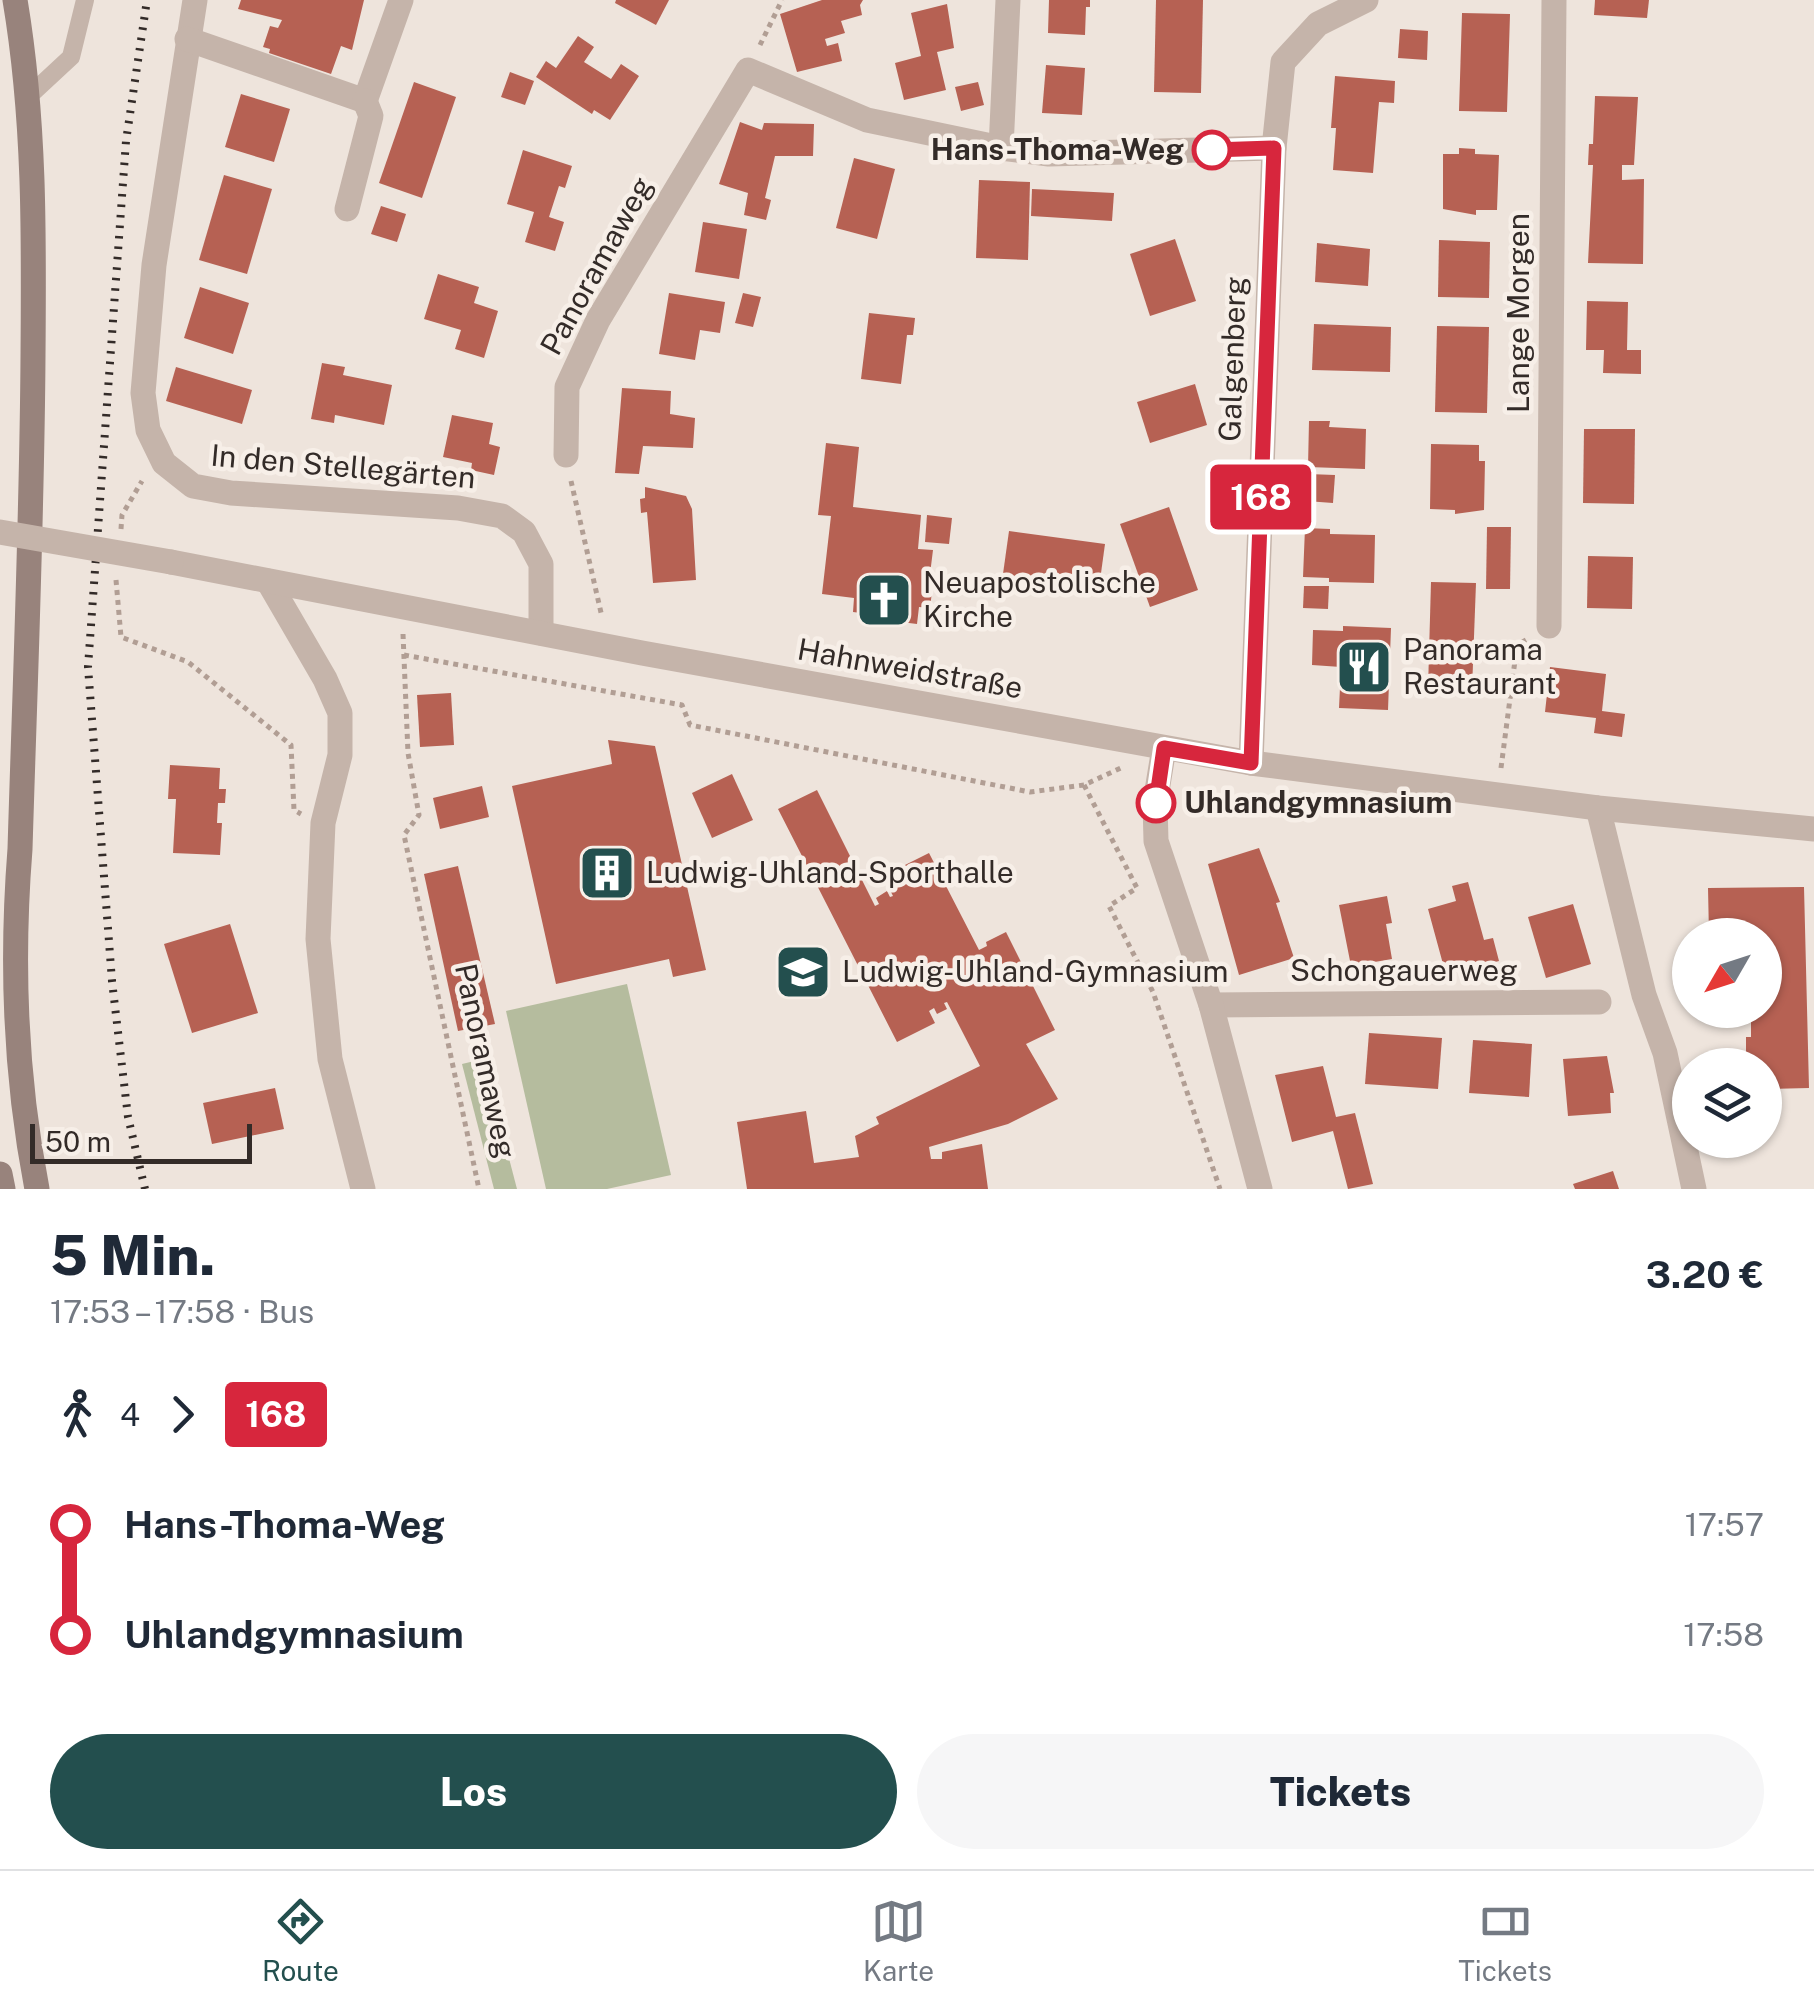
<!DOCTYPE html>
<html lang="de">
<meta charset="utf-8">
<style>
body{margin:0;font-family:"Public Sans",sans-serif;background:#f6f6f7;color:#1f2937;height:100vh;display:flex;flex-direction:column;font-size:38px;white-space:nowrap}
*{box-sizing:border-box;margin:0}
p{font-size:32px;color:#747a83}
.icon{flex:none;width:55px;height:55px;fill:none;stroke:currentColor;stroke-width:2;stroke-linecap:round;stroke-linejoin:round}
.map{position:relative;height:1189px;overflow:hidden}
.side{display:flex;flex-direction:column;background:#fff;flex:1}
.side>*{flex:none}
.badge{padding:0 20px;border-radius:8px;font-size:35px;line-height:65px}
.needle{width:65px;rotate:231deg}
.controls{position:absolute;left:1672px;top:918px;display:grid;gap:20px}
.controls a{display:grid;place-items:center;width:110px;height:110px;border-radius:50%;background:#fff;box-shadow:0 2px 8px #0004;font-size:50px}
.scale{position:absolute;left:30px;bottom:25px;width:222px;box-sizing:border-box;padding-left:10px;border:5px solid #332b28;border-top:0;font-size:28px;line-height:35px;white-space:nowrap;color:#332b28;-webkit-text-stroke:8px #f7efe8;paint-order:stroke}
.map>.badge{position:absolute;translate:-50% -50%;box-shadow:0 0 0 5px #fff}
.legs{display:flex;align-items:center;gap:15px;height:110px;padding:0 50px;font-size:32px}
.legs p{margin-inline-start:auto}
.summary{display:flex;align-items:center;justify-content:space-between;height:170px;padding:0 50px}
h1{font-size:55px;font-weight:800;line-height:75px}
.button{display:flex;gap:20px;margin-top:auto;padding:20px 50px}
.button a{flex:1;height:115px;border-radius:60px;background:#234f4e;color:#fff;font-size:40px;font-weight:800;line-height:115px;text-align:center}
.button a+a{background:#f6f6f7;color:#1f2937}
ul{padding:0 50px;list-style:none}
li{display:flex;align-items:center;gap:35px;height:110px;font-size:38px}
li i{display:grid;place-items:center;width:15px;height:100%;margin:0 12px;background:currentColor}
li i::after{content:'';width:25px;height:25px;margin:-12px;border:8px solid;border-radius:50%;background:#fff}
li p{margin-inline-start:auto}
li:first-child i{background:linear-gradient(#0000 50%,currentColor 0)}
li:last-child i{background:linear-gradient(currentColor 50%,#0000 0)}
.tabs{display:flex;justify-content:space-around;align-items:center;height:140px;border-top:2px solid #e0e1e3;background:#fff;font-size:28px;color:#747a83}
.tabs a{display:grid;justify-items:center;gap:5px}
.tabs .active{color:#234f4e}
.map>svg:first-child{display:block}
.green{fill:#b5bc9e}
.building{fill:#b66153}
.lines{fill:none;stroke-linecap:round;stroke-linejoin:round}
.path{stroke:#b19e94;stroke-width:5;stroke-dasharray:5 5;stroke-linecap:butt}
.service{stroke:#c5b4aa;stroke-width:18}
.minor{stroke:#c5b4aa;stroke-width:25}
.tertiary{stroke:#c5b4aa;stroke-width:25}
.secondary{stroke:#98837c;stroke-width:25}
.rail{stroke:#332b28;stroke-width:8;stroke-dasharray:2.5 8;stroke-linecap:butt}
.tertiary-bridge{stroke:#c5b4aa;stroke-width:25}
.line-1-casing{stroke:#fff;stroke-width:22}
.line-1{stroke:#d7263d;stroke-width:15}
.stop-1-dot{fill:#fff;stroke:#d7263d;stroke-width:5}
.labels{text-anchor:middle;stroke-width:9;stroke-linejoin:round;paint-order:stroke}
.stop-label{font-size:30px;font-weight:bold;fill:#332b28;stroke:#f7efe8;text-anchor:end}
.street-label{font-size:30px;fill:#332b28;stroke:#f7efe8}
.poi-label{font-size:30px;fill:#332b28;stroke:#f7efe8;text-anchor:start}
</style>
<div class="map">
<svg width="1814" height="1189" viewBox="0 0 1814 1189">
<rect width="100%" height="100%" fill="#eee4dc"/>
<g class="green">
<polygon points="627,984 671,1175 607,1189 546,1189 506,1011"/>
<polygon points="483,1059 517,1189 494,1189 462,1064"/>
</g>
<g class="building">
<polygon points="241,0 364,0 352,50 341,46 331,74 269,53 270,49 263,47 270,26 278,28 282,20 238,9"/>
<polygon points="616,0 669,0 656,25 615,3"/>
<polygon points="822,0 863,0 860,5 862,15 841,21 845,33 825,39 827,46 838,43 842,61 797,72 780,14"/>
<polygon points="1049,0 1090,0 1090,7 1086,7 1085,35 1048,33"/>
<polygon points="1156,0 1203,0 1201,93 1154,92"/>
<polygon points="1595,0 1649,0 1647,18 1594,15"/>
<polygon points="947,4 954,48 937,52 946,90 904,100 895,63 921,56 911,13"/>
<polygon points="1462,13 1510,14 1507,112 1459,111"/>
<polygon points="1400,29 1428,31 1427,60 1398,58"/>
<polygon points="578,36 594,47 584,62 611,79 621,64 639,76 610,120 594,110 592,114 536,77 546,61 556,68"/>
<polygon points="1046,65 1085,68 1082,115 1042,113"/>
<polygon points="510,72 534,81 525,105 501,97"/>
<polygon points="1335,76 1395,81 1394,103 1379,102 1373,173 1333,170 1336,128 1331,128"/>
<polygon points="414,82 456,97 422,198 379,183"/>
<polygon points="978,82 984,105 961,111 955,87"/>
<polygon points="241,94 290,109 274,162 225,147"/>
<polygon points="1595,96 1638,97 1634,165 1622,165 1622,180 1644,179 1643,264 1588,263 1593,165 1588,165 1589,144 1593,144"/>
<polygon points="740,122 762,130 764,123 814,124 813,156 775,156 765,198 771,200 766,220 744,215 748,193 719,184"/>
<polygon points="1459,148 1475,149 1475,154 1499,155 1497,210 1476,210 1476,215 1443,209 1443,154 1459,154"/>
<polygon points="523,150 572,166 565,188 559,186 549,217 564,222 555,251 525,242 534,212 507,204"/>
<polygon points="854,158 895,169 877,239 836,228"/>
<polygon points="224,175 272,189 247,274 199,260"/>
<polygon points="979,180 1030,182 1028,260 976,258"/>
<polygon points="1032,189 1114,193 1112,221 1031,216"/>
<polygon points="381,206 406,214 397,242 371,234"/>
<polygon points="703,222 747,229 739,279 695,272"/>
<polygon points="1175,239 1196,301 1150,316 1130,254"/>
<polygon points="1439,240 1490,242 1489,298 1438,297"/>
<polygon points="1317,243 1370,249 1368,286 1315,282"/>
<polygon points="438,274 479,287 474,303 498,311 484,358 455,349 461,330 424,319"/>
<polygon points="200,287 249,303 233,354 184,338"/>
<polygon points="669,293 725,302 720,333 700,330 695,360 659,354"/>
<polygon points="743,293 761,297 753,327 735,323"/>
<polygon points="1587,301 1628,302 1627,350 1641,350 1641,374 1603,373 1604,350 1586,350"/>
<polygon points="869,313 915,318 913,335 907,335 901,384 861,379"/>
<polygon points="1314,324 1391,327 1390,372 1312,370"/>
<polygon points="1437,326 1489,327 1487,413 1435,412"/>
<polygon points="322,363 345,367 343,375 392,385 384,425 335,415 334,423 311,419"/>
<polygon points="176,367 252,390 242,424 166,401"/>
<polygon points="1195,384 1207,425 1150,443 1137,402"/>
<polygon points="622,388 671,391 670,414 695,418 693,448 643,446 639,474 615,473"/>
<polygon points="452,415 493,423 489,444 500,447 494,475 471,470 472,463 443,457"/>
<polygon points="1309,421 1330,421 1329,427 1366,429 1365,469 1308,467"/>
<polygon points="1584,429 1635,429 1634,504 1583,503"/>
<polygon points="826,443 859,447 853,507 921,515 918,549 933,550 930,574 934,575 930,608 919,607 917,624 877,619 877,615 853,612 854,598 822,594 831,516 818,515"/>
<polygon points="1431,444 1479,445 1479,461 1485,461 1484,510 1455,514 1455,510 1430,509"/>
<polygon points="1308,474 1335,475 1333,503 1306,501"/>
<polygon points="645,487 686,496 692,509 696,580 653,583 647,512 641,513 640,499 645,498"/>
<polygon points="1169,507 1198,590 1150,607 1120,524"/>
<polygon points="927,515 952,518 949,544 925,542"/>
<polygon points="1487,527 1511,527 1510,589 1486,589"/>
<polygon points="1305,528 1330,529 1330,534 1375,535 1374,583 1329,582 1329,578 1303,577"/>
<polygon points="1009,531 1105,544 1098,595 1002,581"/>
<polygon points="1588,556 1633,557 1632,609 1587,608"/>
<polygon points="1431,582 1476,583 1472,690 1428,689"/>
<polygon points="1304,586 1329,586 1328,609 1303,608"/>
<polygon points="1343,626 1391,628 1388,710 1339,708 1341,667 1312,665 1313,630 1343,631"/>
<polygon points="1550,667 1606,674 1602,711 1625,714 1622,737 1594,733 1596,718 1545,712"/>
<polygon points="451,693 454,745 420,747 417,695"/>
<polygon points="608,740 655,746 706,970 673,977 669,959 556,984 512,786 612,764"/>
<polygon points="170,765 220,768 219,789 226,789 225,803 218,803 217,823 222,823 220,855 173,853 176,799 168,799"/>
<polygon points="732,774 753,820 712,838 692,793"/>
<polygon points="482,786 489,817 440,829 433,798"/>
<polygon points="817,790 875,906 879,904 876,898 887,891 890,897 893,896 883,876 929,853 979,950 987,946 986,942 1006,932 1055,1030 1026,1044 1058,1099 1008,1124 929,1147 931,1159 942,1159 942,1152 982,1144 988,1189 747,1189 737,1122 806,1111 814,1163 859,1157 855,1136 879,1124 876,1117 980,1066 947,1002 944,1003 947,1009 937,1014 934,1008 929,1011 935,1023 897,1042 778,809"/>
<polygon points="1259,848 1280,902 1276,903 1294,958 1239,975 1208,864"/>
<polygon points="458,866 495,1024 458,1031 424,874"/>
<polygon points="1468,882 1484,940 1493,938 1499,961 1446,975 1428,909 1456,901 1452,886"/>
<polygon points="1804,887 1809,1088 1765,1089 1765,1065 1746,1065 1746,1037 1751,1037 1751,1010 1765,1010 1765,935 1709,935 1708,888"/>
<polygon points="1387,896 1392,923 1386,924 1392,959 1351,966 1339,905"/>
<polygon points="1573,904 1591,964 1546,978 1528,917"/>
<polygon points="230,924 258,1013 192,1033 164,944"/>
<polygon points="1369,1033 1442,1038 1438,1089 1365,1084"/>
<polygon points="1473,1040 1532,1044 1529,1097 1469,1093"/>
<polygon points="1607,1056 1614,1093 1610,1093 1611,1113 1568,1116 1563,1059"/>
<polygon points="1323,1066 1336,1117 1355,1113 1373,1184 1348,1189 1333,1131 1292,1142 1275,1075"/>
<polygon points="275,1088 284,1129 212,1144 203,1103"/>
<polygon points="1613,1171 1619,1189 1575,1189 1573,1184"/>
</g>
<g class="lines">
<g class="path">
<polyline points="760,45 782,0"/>
<polyline points="571,481 602,617"/>
<polyline points="121,529 122,515 142,481"/>
<polyline points="116,580 121,637 188,662 291,745 294,810 301,814"/>
<polyline points="403,634 408,753 419,815 404,835 479,1189"/>
<polyline points="404,655 682,705 690,725 1030,792 1084,785 1123,767"/>
<polyline points="1501,768 1517,645 1526,640"/>
<polyline points="1084,785 1137,888 1109,906 1153,992 1220,1189"/>
</g>
<polyline class="service" points="29,96 71,57 85,0"/>
<g class="minor">
<polyline points="195,0 154,265 143,393 148,430 164,463 193,486 231,493 458,508 502,516 524,532 541,564 541,633"/>
<polyline points="187,39 365,101 401,0"/>
<polyline points="1001,148 1008,0"/>
<polyline points="347,209 371,116 365,101"/>
<polyline points="566,455 567,387 598,320 748,70 867,120 1001,148 1049,154 1274,148"/>
<polyline points="268,581 325,679 340,713 340,755 323,823 318,939 330,1059 363,1189"/>
<polyline points="1549,626 1554,0"/>
<polyline points="1251,763 1274,148 1283,62 1318,24 1366,0"/>
<polyline points="1598,808 1644,995 1665,1053 1694,1189"/>
<polyline points="1211,1005 1599,1002"/>
</g>
<g class="tertiary">
<polyline points="171,562 642,653 1251,763 1598,808 1814,829"/>
<polyline points="1164,748 1155,803 1156,841 1211,1005 1260,1189"/>
</g>
<g class="secondary">
<path d="M15 0C35 119 34 236 33 356 32 520 25 684 20 849 11 963 15 1076 37 1189"/>
<polyline points="0,1174 3,1189"/>
</g>
<polyline class="rail" points="145,1189 128,1117 112,981 88,667 126,141 147,0"/>
<polyline class="tertiary-bridge" points="0,532 171,562"/>
</g>
<g class="lines">
<g class="line-1-casing">
<polyline id="line-1" points="1156,803 1164,748 1251,763 1274,148 1212,150"/>
</g>
<use href="#line-1" class="line-1"/>
</g>
<defs>
<g id="church-square" transform="scale(2.875)"><rect x="-9" y="-9" width="18" height="18" rx="4" fill="#234f4e" stroke="#f7efe8"/><path d="M-1.2-6h2.4v3.5h3.3v2.4h-3.3V6h-2.4V-.1h-3.3v-2.4h3.3Z" fill="#fff"/></g>
<g id="restaurant-square" transform="scale(2.875)"><rect x="-9" y="-9" width="18" height="18" rx="4" fill="#234f4e" stroke="#f7efe8"/><path d="M-5-6h1v4h1v-4h1v4h1v-4h1v5L-1.5 .5V6h-2V.5L-5-1ZM5-6V6H3V1.5H1.5Q1.5-4 5-6Z" fill="#fff"/></g>
<g id="building-square" transform="scale(2.875)"><rect x="-9" y="-9" width="18" height="18" rx="4" fill="#234f4e" stroke="#f7efe8"/><path d="M-4-6H4V6H1V3H-1V6H-4ZM-2.5-4.3h1.7v1.8h-1.7ZM.8-4.3h1.7v1.8H.8ZM-2.5-1h1.7V.8h-1.7ZM.8-1h1.7V.8H.8Z" fill="#fff"/></g>
<g id="school-square" transform="scale(2.875)"><rect x="-9" y="-9" width="18" height="18" rx="4" fill="#234f4e" stroke="#f7efe8"/><path d="M0-5L7-2L0 1L-7-2ZM-4 1L0 2.5L4 1V4Q0 6-4 4Z" fill="#fff"/></g>
</defs>
<g fill-rule="evenodd">
<use href="#church-square" x="884" y="600"/>
<use href="#restaurant-square" x="1364" y="667"/>
<use href="#building-square" x="607" y="873"/>
<use href="#school-square" x="803" y="972"/>
</g>
<g class="stop-1-dot">
<circle cx="1212" cy="150" r="18"/>
<circle cx="1156" cy="803" r="18"/>
</g>
<g class="labels">
<g class="stop-label">
<text x="1184" y="160">Hans-Thoma-Weg</text>
<text x="1184" y="813" text-anchor="start">Uhlandgymnasium</text>
</g>
<g class="street-label">
<text transform="translate(597 266) rotate(-61)" y="10">Panoramaweg</text>
<text transform="translate(1519 313) rotate(-90)" y="10">Lange Morgen</text>
<text transform="translate(1233 359) rotate(-88)" y="10">Galgenberg</text>
<text transform="translate(343 467) rotate(5)" y="10">In den Stellegärten</text>
<text transform="translate(910 669) rotate(10)" y="10">Hahnweidstraße</text>
<text x="1404" y="981">Schongauerweg</text>
<text transform="translate(485 1061) rotate(78)" y="10">Panoramaweg</text>
</g>
<g class="poi-label">
<text x="923" y="593">Neuapostolische<tspan x="923" dy="34">Kirche</tspan></text>
<text x="1403" y="660">Panorama<tspan x="1403" dy="34">Restaurant</tspan></text>
<text x="646" y="883">Ludwig-Uhland-Sporthalle</text>
<text x="842" y="982">Ludwig-Uhland-Gymnasium</text>
</g>
</g>
</svg>
<div class="controls">
<a><svg class="needle" viewBox="-14 -14 28 28"><path d="M0-13l5 13h-10z" fill="#e53935"/><path d="M0 13l5-13h-10z" fill="#747a83"/></svg></a>
<a><svg class="icon" aria-label="layers" viewBox="0 0 24 24"><path d="M12 4l9 5-9 5-9-5zM3 14l9 5 9-5"/></svg></a>
</div>
<div class="scale">50 m</div>
<b class="badge" style="left:1261px;top:497px;background:#d7263d;color:#fff">168</b>
</div>
<section class="side">
<div class="summary"><div><h1>5 Min.</h1><p>17:53 – 17:58 · Bus</p></div><b>3.20 €</b></div>
<div class="legs"><svg class="icon" aria-label="walk" viewBox="0 0 24 24"><circle cx="13" cy="4" r="2"/><path d="M13 8l-2 6 4 7M11 14l-3 7M7 12l3-4h3l4 4"/></svg>4<svg class="icon" aria-label="forward" viewBox="0 0 24 24"><path d="M9 5l7 7-7 7"/></svg><b class="badge" style="background:#d7263d;color:#fff">168</b></div>
<ul>
<li><i style="color:#d7263d"></i><b>Hans-Thoma-Weg</b><p>17:57</p></li>
<li><i style="color:#d7263d"></i><b>Uhlandgymnasium</b><p>17:58</p></li>
</ul>
<div class="button"><a>Los</a><a>Tickets</a></div>
</section>
<nav class="tabs">
<a class="active"><svg class="icon" aria-label="directions" viewBox="0 0 24 24"><path d="M12 3l9 9-9 9-9-9zM9 14v-3h6M13 9l2 2-2 2"/></svg>Route</a>
<a><svg class="icon" aria-label="map" viewBox="0 0 24 24"><path d="M3 6l6-2 6 2 6-2v14l-6 2-6-2-6 2zM9 4v14M15 6v14"/></svg>Karte</a>
<a><svg class="icon" aria-label="tickets" viewBox="0 0 24 24"><path d="M3 7h18v10H3zM15 7v10"/></svg>Tickets</a>
</nav>
